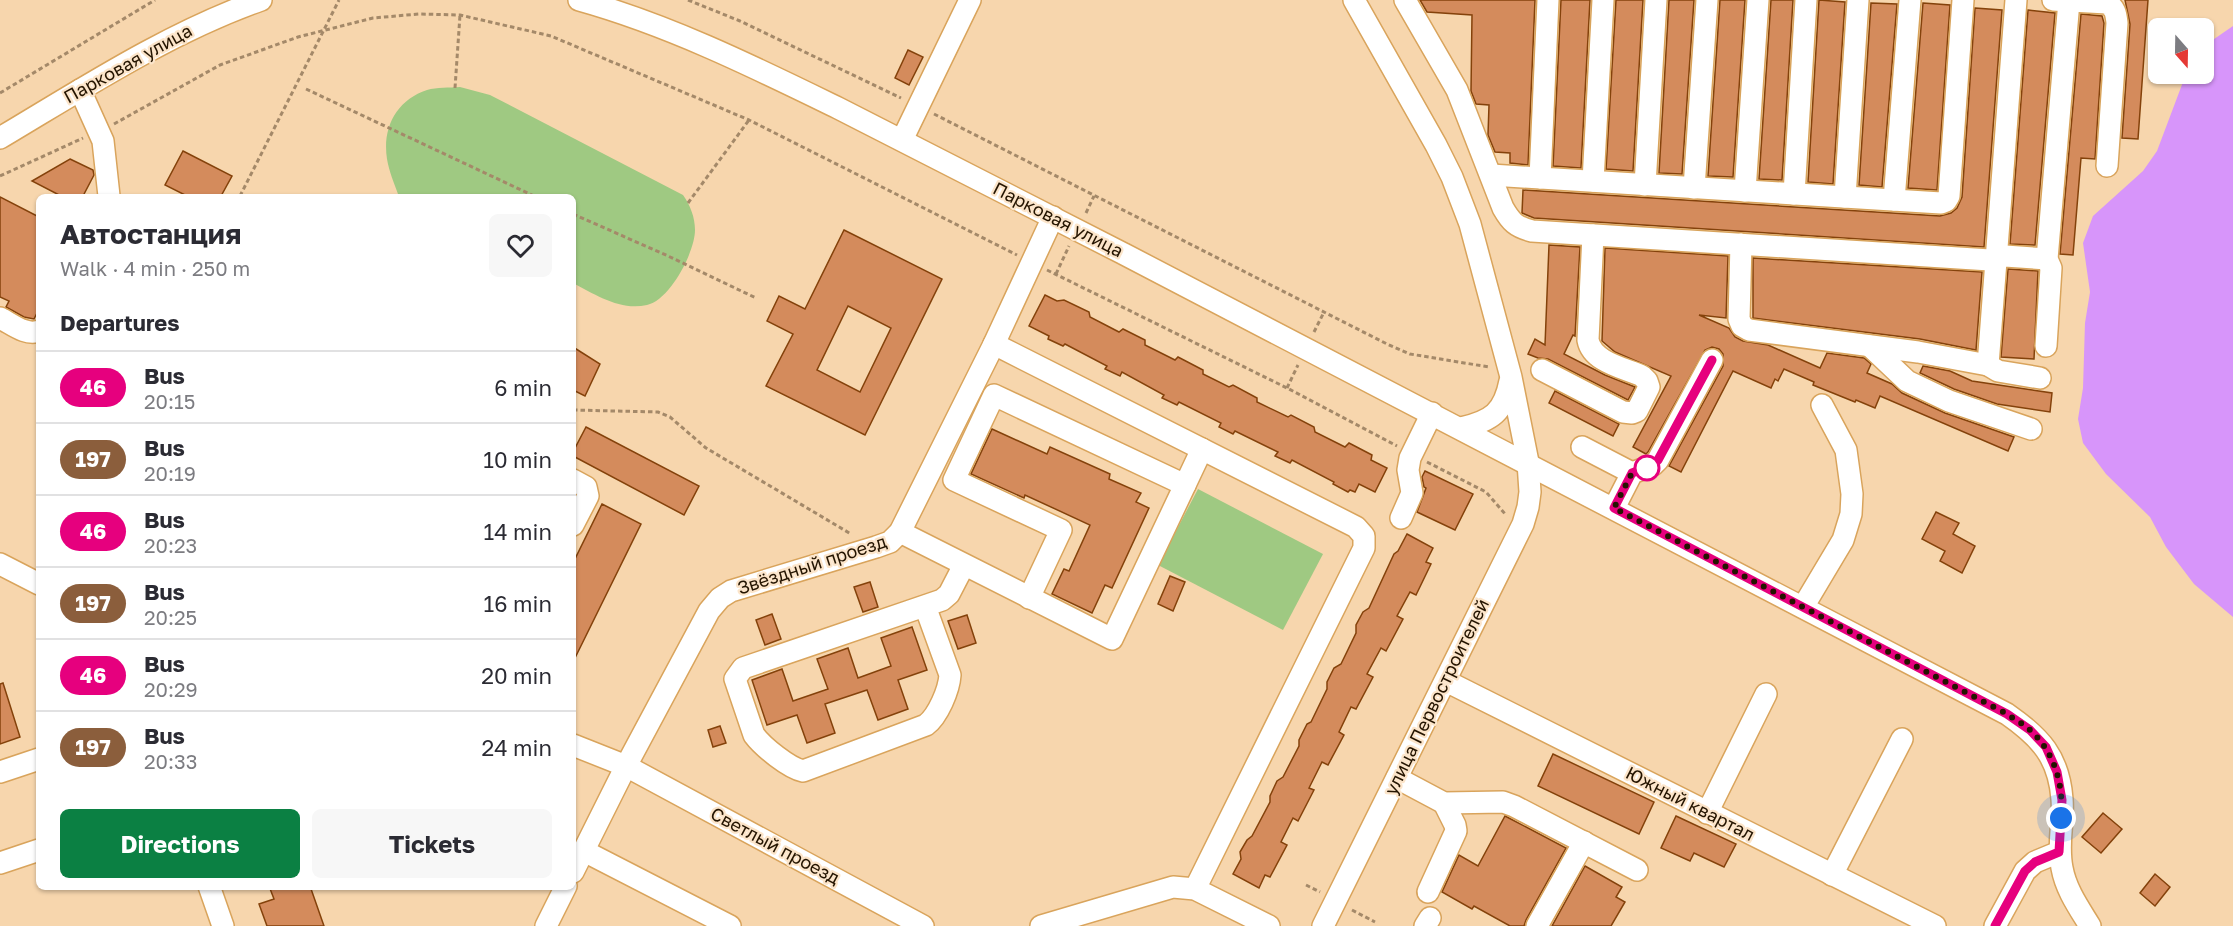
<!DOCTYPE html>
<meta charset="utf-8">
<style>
body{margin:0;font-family:"Golos Text",sans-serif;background:#f7f7f7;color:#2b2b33;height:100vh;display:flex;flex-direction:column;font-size:22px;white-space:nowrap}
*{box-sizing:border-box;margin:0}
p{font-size:20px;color:#7c7c81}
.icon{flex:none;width:33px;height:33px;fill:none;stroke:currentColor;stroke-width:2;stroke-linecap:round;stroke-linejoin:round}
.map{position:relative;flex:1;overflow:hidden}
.panel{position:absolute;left:36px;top:194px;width:540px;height:696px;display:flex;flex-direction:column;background:#fff;border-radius:9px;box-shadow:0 2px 4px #0004}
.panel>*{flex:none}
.badge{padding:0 12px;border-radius:20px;font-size:21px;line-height:39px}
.needle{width:39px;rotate:160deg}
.controls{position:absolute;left:2148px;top:18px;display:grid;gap:12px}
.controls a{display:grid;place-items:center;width:66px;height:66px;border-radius:9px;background:#fff;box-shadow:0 2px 4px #0004;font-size:30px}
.you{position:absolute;width:30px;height:30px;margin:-15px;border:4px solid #fff;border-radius:50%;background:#1a73e8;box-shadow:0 0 0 9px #1a73e833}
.map>.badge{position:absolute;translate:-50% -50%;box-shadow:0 0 0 3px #fff}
h2{padding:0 24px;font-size:22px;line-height:54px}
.round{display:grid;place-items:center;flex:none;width:63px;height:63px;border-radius:9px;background:#f7f7f7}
.overview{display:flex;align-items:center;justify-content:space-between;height:102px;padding:0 24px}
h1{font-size:28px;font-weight:700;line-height:45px}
.primary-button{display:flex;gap:12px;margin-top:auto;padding:12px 24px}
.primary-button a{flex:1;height:69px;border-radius:9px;background:#0b8043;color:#fff;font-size:24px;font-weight:700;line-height:69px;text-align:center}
.primary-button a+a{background:#f7f7f7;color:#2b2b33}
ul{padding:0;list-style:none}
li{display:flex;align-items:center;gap:18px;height:72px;padding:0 24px;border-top:2px solid #e1e1e2}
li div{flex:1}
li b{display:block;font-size:22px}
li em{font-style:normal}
li .badge{min-width:66px;font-weight:700;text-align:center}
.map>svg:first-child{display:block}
.green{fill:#9fc982}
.water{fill:#d795fa}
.building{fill:#d48b5c;stroke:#84420b;stroke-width:1.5;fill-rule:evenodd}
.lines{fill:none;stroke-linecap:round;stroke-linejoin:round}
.minor-casing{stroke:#d9a45c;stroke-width:24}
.path{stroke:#a48969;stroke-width:3;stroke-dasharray:4.5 3;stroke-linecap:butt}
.minor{stroke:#fff;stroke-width:21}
.line-casing{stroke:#fff;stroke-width:14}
.line{stroke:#e6007e;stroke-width:9}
.walk{stroke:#241400;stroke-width:6;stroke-dasharray:0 10.8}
.stop-dot{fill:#fff;stroke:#e6007e;stroke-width:3}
.labels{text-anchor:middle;stroke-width:4.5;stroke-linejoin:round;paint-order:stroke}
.street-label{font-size:18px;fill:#241400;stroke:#fce5ca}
</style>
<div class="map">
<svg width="2233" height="926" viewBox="0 0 2233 926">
<rect width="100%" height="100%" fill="#f7d6ad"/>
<g class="green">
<path d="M460 87 490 95 683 195C690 205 695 217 695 230 695 252 670 300 647 305 620 311 596 295 573 283V196H402L398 194C394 183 389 171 387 159 382 127 397 100 427 90 437 87 449 88 460 87Z"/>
<polygon points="1198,489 1323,554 1283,630 1158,565"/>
</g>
<polygon class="water" points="2233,26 2233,617 2194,584 2166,547 2150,517 2106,474 2083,443 2078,419 2083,388 2085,323 2090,292 2083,243 2093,216 2143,171 2157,151 2186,74 2204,74 2204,46"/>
<g class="building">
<polygon points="1420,0 1535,0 1528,165 1510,163 1510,153 1495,152 1488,135 1489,105 1476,104 1471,91 1472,15 1427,12"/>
<polygon points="1561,0 1590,0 1581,168 1553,166"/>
<polygon points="1616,0 1643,0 1633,171 1606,169"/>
<polygon points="1669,0 1694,0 1682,174 1659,173"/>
<polygon points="1720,0 1745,0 1733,177 1708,176"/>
<polygon points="1771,0 1793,0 1782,180 1759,179"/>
<polygon points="1819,0 1845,2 1833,184 1808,182"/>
<polygon points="2125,0 2148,0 2138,139 2122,138 2130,24"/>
<polygon points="1871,3 1897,4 1882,187 1859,185"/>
<polygon points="1923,3 1950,5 1937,190 1908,188"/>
<polygon points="1975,8 2002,10 1984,247 1534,218 1522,213 1523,190 1940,216 1951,213 1957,208 1962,197"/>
<polygon points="2028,10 2055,13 2035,245 2010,244"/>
<polygon points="2081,14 2102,16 2104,23 2095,159 2081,158 2073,255 2060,254"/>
<polygon points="908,50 923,57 909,85 895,78"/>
<polygon points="183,151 232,176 221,196 187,196 165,185"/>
<polygon points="70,159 93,170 94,175 83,196 61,196 32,181"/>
<polygon points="0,197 39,217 39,309 34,319 24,317 6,307 9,301 0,297"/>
<path d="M844 230 942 279 865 435 766 386 793 334 767 321 779 296 805 309ZM848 306 891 328 860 392 817 370Z"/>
<polygon points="1549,245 1580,247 1575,336 1573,335 1564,354 1605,375 1635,387 1628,400 1548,359 1538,358 1528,354 1535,339 1545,345"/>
<polygon points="1605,248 1728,256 1726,318 1699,315 1729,328 1735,337 1743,341 1768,345 1820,368 1827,353 1864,358 1871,364 1867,373 1892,384 1902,393 1945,413 2014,437 2008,451 1880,396 1875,408 1856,400 1855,402 1813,385 1814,382 1784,369 1778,381 1775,379 1771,388 1733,371 1681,472 1669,466 1723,366 1723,354 1719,349 1712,347 1705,350 1648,452 1646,454 1633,447 1671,376 1615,352 1602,341"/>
<polygon points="1753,258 1982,272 1976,350 1920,339 1753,318"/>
<polygon points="2008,269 2038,271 2034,359 2001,357"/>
<polygon points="1045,295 1057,301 1064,300 1089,312 1090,317 1119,332 1123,329 1145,340 1145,345 1175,360 1178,357 1203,370 1203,374 1229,387 1233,385 1257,398 1257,402 1288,417 1291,415 1314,427 1315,432 1345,447 1349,443 1372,455 1371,460 1387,468 1375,492 1359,484 1355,492 1350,490 1348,492 1333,484 1334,482 1292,460 1290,463 1275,456 1278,452 1235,431 1233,434 1219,427 1221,423 1179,402 1177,405 1162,398 1164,395 1122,372 1120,376 1105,369 1107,366 1065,344 1063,346 1048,339 1049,336 1029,326"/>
<polygon points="573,347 600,364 585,396 573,390"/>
<polygon points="1923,366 1950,371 1972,381 2052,393 2050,412 1997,404 1954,389 1920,373"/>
<polygon points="1555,391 1619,424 1613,436 1549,403"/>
<polygon points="586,427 699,486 684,515 573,456 573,452"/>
<polygon points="992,429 1047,454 1050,447 1110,474 1109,479 1141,493 1136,502 1149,508 1112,588 1105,585 1092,613 1052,594 1064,569 1069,571 1090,525 1025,495 1024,498 971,474"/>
<polygon points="1425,471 1473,494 1455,530 1417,512 1426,488 1424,487 1422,477"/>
<polygon points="602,504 641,524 573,662 573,563"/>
<polygon points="1936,512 1959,523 1953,534 1975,546 1962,573 1940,561 1945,551 1922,539"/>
<polygon points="1407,534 1433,548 1426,562 1431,564 1416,595 1410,592 1397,616 1403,619 1386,651 1381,648 1367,674 1373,677 1356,709 1351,707 1339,732 1344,735 1328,765 1322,762 1309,788 1314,790 1298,821 1293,818 1281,842 1287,845 1270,877 1265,875 1259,888 1233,874 1241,859 1240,852 1247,840 1252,836 1270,802 1270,796 1277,781 1283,777 1299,746 1299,740 1307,724 1311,722 1327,689 1327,682 1334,668 1341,664 1356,633 1356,625 1363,612 1369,608 1394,554 1398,551"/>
<polygon points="1170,576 1185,582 1173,611 1158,604"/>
<polygon points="870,582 878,607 863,612 854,587"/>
<polygon points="772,614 781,639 765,645 756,620"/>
<polygon points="967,615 976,643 958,649 948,621"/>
<polygon points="912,627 927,670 898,680 908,709 878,720 867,690 825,704 835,733 807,743 797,715 767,725 752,680 782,669 793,701 828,689 817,659 848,648 858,678 891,666 881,638"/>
<polygon points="3,683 20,737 0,744 0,684"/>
<polygon points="720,726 726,743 713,747 708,730"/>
<polygon points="1553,754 1654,802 1639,834 1538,786"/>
<polygon points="2103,813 2122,829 2101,853 2082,837"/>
<polygon points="1505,816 1566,848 1526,920 1524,926 1510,926 1474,906 1472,909 1442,892 1459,855 1478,866"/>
<polygon points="1676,816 1736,844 1724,867 1694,853 1690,861 1661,848"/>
<polygon points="1585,866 1622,887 1616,897 1625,902 1611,926 1552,926"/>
<polygon points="2155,874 2170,887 2155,906 2140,893"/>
<polygon points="269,886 310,886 324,926 267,926 259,904 274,899"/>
</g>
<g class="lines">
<g class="minor-casing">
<g id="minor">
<path d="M579 0C669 25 754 67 838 108 934 156 1029 205 1124 254 1419 406 1713 560 2007 714 2040 737 2059 757 2062 799 2064 823 2057 842 2062 868 2066 890 2079 908 2090 926"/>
<path d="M1405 0 1457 90 1503 208C1511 222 1516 227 1532 231L1990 260 2005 256 2047 259"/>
<polyline points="2016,0 1988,365 1998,371 2040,378"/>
<path d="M2053 0 2107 3C2115 8 2116 13 2117 23L2107 166"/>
<polyline points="80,90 103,141 109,196"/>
<path d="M0 138C84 88 168 33 261 0"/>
<polyline points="902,140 970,0"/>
<polyline points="1491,175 1941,203 1946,201 1949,196 1963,0"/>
<polyline points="1540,178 1548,0"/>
<polyline points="1593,181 1603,0"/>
<polyline points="1645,185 1656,0"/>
<polyline points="1694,188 1707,0"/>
<polyline points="1745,191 1758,0"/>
<polyline points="1794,194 1806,0"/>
<polyline points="1845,197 1858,0"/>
<polyline points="1894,200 1910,0"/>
<polyline points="1741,244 1739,319 1742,326 1749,330 1918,352 1988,365"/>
<path d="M0 318C12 324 26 336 39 331"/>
<polyline points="994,344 1356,527 1364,536 1364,548 1195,889"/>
<polyline points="1870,346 1907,381 1949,401 2031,429"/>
<polyline points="2046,346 2051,268 2047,259 2069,1"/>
<path d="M1542 370 1623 412 1632 413 1637 411 1649 387 1647 381 1642 376C1624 368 1592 362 1588 340L1593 235"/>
<path d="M1461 428C1492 421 1504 412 1510 381"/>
<polyline points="1582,447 1632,473"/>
<polyline points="573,480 586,487 588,496 573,525"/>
<polyline points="1614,508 1632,473 1653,465 1658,460 1712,360"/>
<polyline points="1401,518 1412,493 1408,470 1410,458 1432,413"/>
<polyline points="900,532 1112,639 1185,485"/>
<polyline points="0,564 39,584"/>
<polyline points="1029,598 1061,530 954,480 994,395 1185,485 1202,449"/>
<path d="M925 606 950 675C949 690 938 716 926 725L803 771C789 768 763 747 754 735L735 679 743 668 942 600 949 594 964 565"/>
<polyline points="1803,607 1843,540 1851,514 1852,494 1846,450 1822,405"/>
<polyline points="1446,681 1935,926"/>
<polyline points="573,745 626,766 923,926"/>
<polyline points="0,772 39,759"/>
<polyline points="1397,778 1444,803 1503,802 1514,806 1637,870"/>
<polyline points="1707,813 1766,694"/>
<polyline points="584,851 730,926"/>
<polyline points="0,863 39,850"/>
<polyline points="573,872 626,766 709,611 720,598 731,591 876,547 890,542 900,532 994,344 1053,217"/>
<polyline points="1832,875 1902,739"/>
<polyline points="209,886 223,926"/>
<polyline points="1428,892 1456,831 1455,825 1444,803"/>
<polyline points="546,926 566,886"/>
<polyline points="1041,926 1173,887 1195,889 1269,926"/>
<polyline points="1323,926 1523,524 1528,507 1530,492 1528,462 1511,377 1470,224 1452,177 1436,145 1354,0"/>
<polyline points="1425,926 1430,918"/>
<polyline points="1537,926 1584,842"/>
<polyline points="1995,926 2025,871 2035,862 2059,852"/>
</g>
</g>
<g class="path">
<polyline points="688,0 740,21 901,98"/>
<polyline points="455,88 460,15"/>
<polyline points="306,89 534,196"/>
<polyline points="0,93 155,0"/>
<polyline points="934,114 1387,344 1410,354 1489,367"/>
<polyline points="114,124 220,65 298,37 373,18 419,14 460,15 551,36 749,120 1017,255"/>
<polyline points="0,176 83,138"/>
<polyline points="240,196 339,0"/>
<polyline points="688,203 749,120"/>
<polyline points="1086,213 1094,196"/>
<polyline points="573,214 668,256 756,298"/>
<polyline points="1047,270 1287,388 1397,446"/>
<polyline points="1056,274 1069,246"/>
<polyline points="1314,332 1324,312"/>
<polyline points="1287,388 1298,365"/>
<polyline points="573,410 658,412 670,417 706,448 851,534"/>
<polyline points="1427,462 1486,492 1506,515"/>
<polyline points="1306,885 1320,892"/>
<polyline points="1352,910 1375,922"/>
</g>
<use href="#minor" class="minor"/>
</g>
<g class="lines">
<g class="line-casing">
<polyline id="line" points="1712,360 1658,460 1653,465 1632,473 1614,508 2007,714 2030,730 2046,747 2057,772 2062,800 2059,852 2035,862 2025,871 1995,926"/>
</g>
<use href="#line" class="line"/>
<path class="walk" d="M1647 468 1653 465 1632 473 1614 508 2007 714C2015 720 2024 724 2031 731 2055 753 2064 786 2061 818"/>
</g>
<circle class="stop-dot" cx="1647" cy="468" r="12"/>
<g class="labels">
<g class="street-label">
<text transform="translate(128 64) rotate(-29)" y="6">Парковая улица</text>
<text transform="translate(1058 220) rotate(27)" y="6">Парковая улица</text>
<text transform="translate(812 565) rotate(-18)" y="6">Звёздный проезд</text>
<text transform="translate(1437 697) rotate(-64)" y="6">улица Первостроителей</text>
<text transform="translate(1690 804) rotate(27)" y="6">Южный квартал</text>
<text transform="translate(775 846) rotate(28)" y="6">Светлый проезд</text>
</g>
</g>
</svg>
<div class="controls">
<a><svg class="needle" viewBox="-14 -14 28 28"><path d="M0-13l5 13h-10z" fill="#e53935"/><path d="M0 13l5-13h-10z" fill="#7c7c81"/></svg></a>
</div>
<div class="you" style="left:2061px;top:818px"></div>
<section class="panel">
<div class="overview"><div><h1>Автостанция</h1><p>Walk · 4 min · 250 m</p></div><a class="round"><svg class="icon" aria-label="heart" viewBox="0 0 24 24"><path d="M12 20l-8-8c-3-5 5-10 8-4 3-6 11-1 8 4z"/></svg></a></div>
<h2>Departures</h2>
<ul>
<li><span class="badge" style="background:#e6007e;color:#fff">46</span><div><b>Bus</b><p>20:15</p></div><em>6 min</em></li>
<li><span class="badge" style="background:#8b5e3c;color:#fff">197</span><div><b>Bus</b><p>20:19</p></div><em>10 min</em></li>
<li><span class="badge" style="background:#e6007e;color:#fff">46</span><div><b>Bus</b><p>20:23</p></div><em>14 min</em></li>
<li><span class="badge" style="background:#8b5e3c;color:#fff">197</span><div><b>Bus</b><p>20:25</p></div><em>16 min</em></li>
<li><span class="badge" style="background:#e6007e;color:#fff">46</span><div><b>Bus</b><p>20:29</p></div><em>20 min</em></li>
<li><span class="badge" style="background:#8b5e3c;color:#fff">197</span><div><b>Bus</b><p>20:33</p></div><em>24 min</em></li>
</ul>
<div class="primary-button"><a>Directions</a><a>Tickets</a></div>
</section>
</div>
